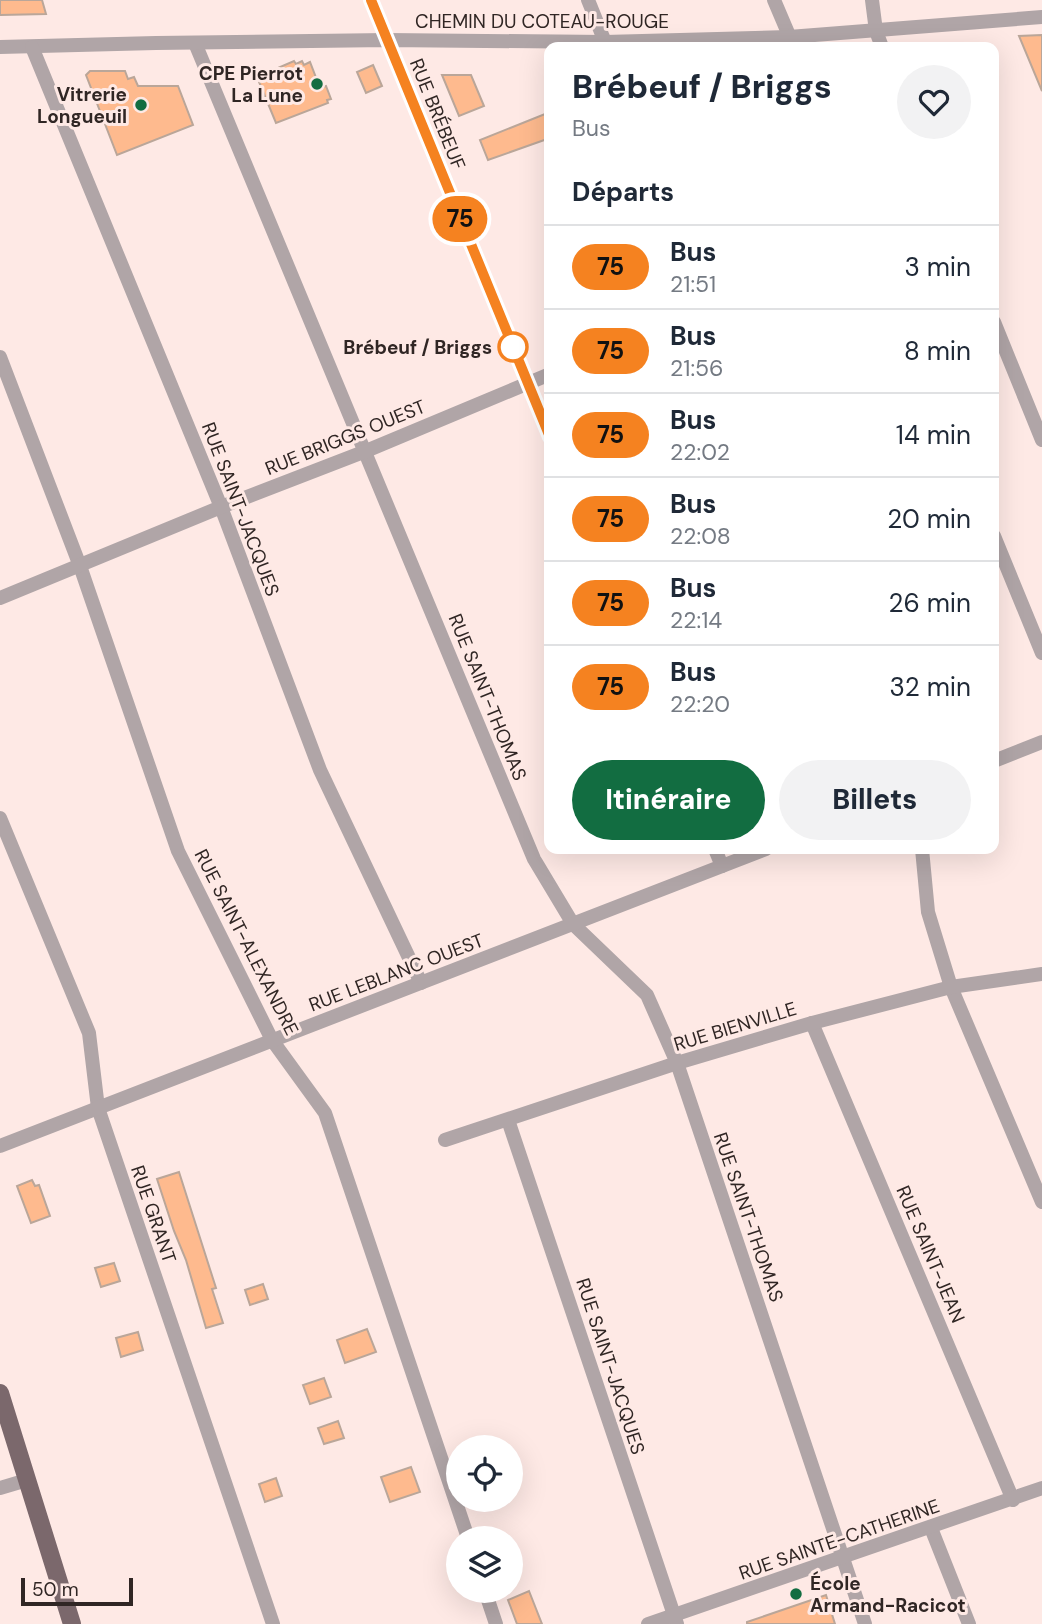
<!DOCTYPE html>
<html lang="fr">
<meta charset="utf-8">
<style>
body{margin:0;font-family:"DM Sans",sans-serif;background:#f2f2f3;color:#1f2937;height:100vh;display:flex;flex-direction:column;font-size:26px;white-space:nowrap}
*{box-sizing:border-box;margin:0}
p{font-size:23px;color:#747a83}
.icon{flex:none;width:38px;height:38px;fill:none;stroke:currentColor;stroke-width:2;stroke-linecap:round;stroke-linejoin:round}
.map{position:relative;flex:1;overflow:hidden}
.sheet{position:absolute;left:544px;top:42px;width:455px;height:812px;display:flex;flex-direction:column;background:#fff;border-radius:14px;box-shadow:0 7px 28px #0002}
.sheet>*{flex:none}
.badge{padding:0 14px;border-radius:23px;font-size:24px;line-height:46px}
.fabs{position:absolute;left:446px;top:1435px;display:grid;gap:14px}
.fabs a{display:grid;place-items:center;width:77px;height:77px;border-radius:50%;background:#fff;box-shadow:0 7px 28px #0002;font-size:35px}
.scale{position:absolute;left:21px;bottom:18px;width:112px;box-sizing:border-box;padding-left:7px;border:4px solid #302624;border-top:0;font-size:19px;line-height:24px;white-space:nowrap;color:#302624;-webkit-text-stroke:5px #fee9e5;paint-order:stroke}
.map>.badge{position:absolute;translate:-50% -50%;box-shadow:0 0 0 4px #fff}
h2{padding:0 28px;font-size:26px;line-height:63px}
.round{display:grid;place-items:center;flex:none;width:74px;height:74px;border-radius:37px;background:#f2f2f3}
.summary{display:flex;align-items:center;justify-content:space-between;height:119px;padding:0 28px}
h1{font-size:33px;font-weight:800;line-height:52px}
.primary-button{display:flex;gap:14px;margin-top:auto;padding:14px 28px}
.primary-button a{flex:1;height:80px;border-radius:42px;background:#126d41;color:#fff;font-size:28px;font-weight:800;line-height:80px;text-align:center}
.primary-button a+a{background:#f2f2f3;color:#1f2937}
ul{padding:0;list-style:none}
li{display:flex;align-items:center;gap:21px;height:84px;padding:0 28px;border-top:2px solid #e0e1e3}
li div{flex:1}
li b{display:block;font-size:26px}
li em{font-style:normal}
li .badge{min-width:77px;font-weight:700;text-align:center}
.map>svg:first-child{display:block}
.building{fill:#feba8e;stroke:#baa699;stroke-width:2}
.lines{fill:none;stroke-linecap:round;stroke-linejoin:round}
.minor{stroke:#b0a5a7;stroke-width:14}
.major{stroke:#7b686c;stroke-width:18}
.line-casing{stroke:#fff;stroke-width:16}
.line{stroke:#f58220;stroke-width:10}
.poi-dot{fill:#126d41;stroke:#fee9e5;stroke-width:2.5}
.stop-dot{fill:#fff;stroke:#f58220;stroke-width:3.5}
.labels{text-anchor:middle;stroke-width:6;stroke-linejoin:round;paint-order:stroke}
.street-label{font-size:19px;fill:#302624;stroke:#fee9e5}
.poi-label{font-size:19px;font-weight:bold;fill:#302624;stroke:#fee9e5;text-anchor:end}
.stop-label{font-size:19px;font-weight:bold;fill:#302624;stroke:#fee9e5;text-anchor:end}
</style>
<div class="map">
<svg width="1042" height="1624" viewBox="0 0 1042 1624">
<rect width="100%" height="100%" fill="#fee9e5"/>
<g class="building">
<polygon points="0,0 42,0 46,14 0,15"/>
<polygon points="1042,35 1042,91 1019,36"/>
<polygon points="294,61 296,64 302,61 304,65 310,62 320,88 326,86 331,99 327,100 328,103 276,123 257,77"/>
<polygon points="373,65 382,86 366,93 357,72"/>
<polygon points="90,71 125,71 128,79 134,77 138,86 178,86 193,125 117,155 86,75"/>
<polygon points="442,75 471,75 484,106 459,116"/>
<polygon points="550,112 550,138 488,160 480,140"/>
<polygon points="179,1172 216,1288 212,1289 223,1323 206,1328 186,1260 174,1231 157,1179"/>
<polygon points="32,1180 35,1186 39,1185 50,1216 31,1223 17,1186"/>
<polygon points="114,1263 120,1281 101,1287 95,1268"/>
<polygon points="263,1284 268,1299 250,1305 245,1290"/>
<polygon points="367,1329 376,1352 345,1363 337,1340"/>
<polygon points="138,1332 143,1350 121,1357 116,1338"/>
<polygon points="324,1378 331,1397 310,1404 303,1385"/>
<polygon points="338,1421 344,1438 324,1444 318,1428"/>
<polygon points="411,1467 420,1492 390,1502 381,1477"/>
<polygon points="276,1478 282,1496 265,1502 259,1484"/>
<polygon points="529,1591 542,1624 517,1624 508,1600"/>
<polygon points="826,1595 835,1624 747,1624 747,1622"/>
</g>
<g class="lines">
<g class="minor">
<polyline points="371,0 550,437"/>
<polyline points="588,0 607,47"/>
<polyline points="774,0 794,47"/>
<polyline points="872,0 876,31 882,47"/>
<polyline points="195,43 534,859 573,924 647,995 677,1063 865,1624"/>
<polyline points="0,47 156,43 387,40 605,42 789,37 1042,17"/>
<polyline points="32,47 221,507 320,770 421,983"/>
<polyline points="994,322 1042,440"/>
<polyline points="0,357 80,566 178,851 272,1040 325,1113 468,1538"/>
<polyline points="994,536 1042,653"/>
<polyline points="0,598 221,507 366,451 550,374"/>
<polyline points="994,761 1042,742"/>
<polyline points="0,818 89,1033 98,1108 273,1624"/>
<polyline points="715,849 722,866"/>
<polyline points="922,849 928,912 951,987 1042,1202"/>
<polyline points="812,1023 1013,1500"/>
<polyline points="508,1120 677,1624"/>
<polyline points="445,1140 677,1063 812,1023 951,987 1042,974"/>
<polyline points="0,1146 766,849"/>
<polyline points="0,1488 27,1480"/>
<polyline points="931,1528 969,1624"/>
<polyline points="485,1591 496,1624"/>
<polyline points="648,1624 1042,1488"/>
</g>
<polyline class="major" points="0,1393 72,1624"/>
</g>
<g class="lines">
<g class="line-casing">
<polyline id="line" points="371,0 550,437"/>
</g>
<use href="#line" class="line"/>
</g>
<g class="poi-dot">
<circle cx="317" cy="84" r="7"/>
<circle cx="141" cy="105" r="7"/>
<circle cx="796" cy="1594" r="7"/>
</g>
<circle class="stop-dot" cx="513" cy="347" r="14"/>
<g class="labels">
<g class="street-label">
<text x="542" y="28">CHEMIN DU COTEAU-ROUGE</text>
<text transform="translate(438 114) rotate(68)" y="7">RUE BRÉBEUF</text>
<text transform="translate(345 437) rotate(-22)" y="7">RUE BRIGGS OUEST</text>
<text transform="translate(241 509) rotate(69)" y="7">RUE SAINT-JACQUES</text>
<text transform="translate(488 697) rotate(68)" y="7">RUE SAINT-THOMAS</text>
<text transform="translate(247 942) rotate(63)" y="7">RUE SAINT-ALEXANDRE</text>
<text transform="translate(396 972) rotate(-21)" y="7">RUE LEBLANC OUEST</text>
<text transform="translate(735 1026) rotate(-17)" y="7">RUE BIENVILLE</text>
<text transform="translate(154 1214) rotate(71)" y="7">RUE GRANT</text>
<text transform="translate(749 1217) rotate(71)" y="7">RUE SAINT-THOMAS</text>
<text transform="translate(931 1254) rotate(67)" y="7">RUE SAINT-JEAN</text>
<text transform="translate(611 1366) rotate(72)" y="7">RUE SAINT-JACQUES</text>
<text transform="translate(839 1539) rotate(-19)" y="7">RUE SAINTE-CATHERINE</text>
</g>
<g class="poi-label">
<text x="303" y="80">CPE Pierrot<tspan x="303" dy="22">La Lune</tspan></text>
<text x="127" y="101">Vitrerie<tspan x="127" dy="22">Longueuil</tspan></text>
<text x="810" y="1590" text-anchor="start">École<tspan x="810" dy="22">Armand-Racicot</tspan></text>
</g>
<g class="stop-label">
<text x="492" y="354">Brébeuf / Briggs</text>
</g>
</g>
</svg>
<div class="fabs">
<a><svg class="icon" aria-label="locate" viewBox="0 0 24 24"><circle cx="12" cy="12" r="6"/><path d="M12 2v4M12 18v4M2 12h4M18 12h4"/></svg></a>
<a><svg class="icon" aria-label="layers" viewBox="0 0 24 24"><path d="M12 4l9 5-9 5-9-5zM3 14l9 5 9-5"/></svg></a>
</div>
<div class="scale">50 m</div>
<b class="badge" style="left:460px;top:219px;background:#f58220;color:#111">75</b>
<section class="sheet">
<div class="summary"><div><h1>Brébeuf / Briggs</h1><p>Bus</p></div><a class="round"><svg class="icon" aria-label="heart" viewBox="0 0 24 24"><path d="M12 20l-8-8c-3-5 5-10 8-4 3-6 11-1 8 4z"/></svg></a></div>
<h2>Départs</h2>
<ul>
<li><span class="badge" style="background:#f58220;color:#111">75</span><div><b>Bus</b><p>21:51</p></div><em>3 min</em></li>
<li><span class="badge" style="background:#f58220;color:#111">75</span><div><b>Bus</b><p>21:56</p></div><em>8 min</em></li>
<li><span class="badge" style="background:#f58220;color:#111">75</span><div><b>Bus</b><p>22:02</p></div><em>14 min</em></li>
<li><span class="badge" style="background:#f58220;color:#111">75</span><div><b>Bus</b><p>22:08</p></div><em>20 min</em></li>
<li><span class="badge" style="background:#f58220;color:#111">75</span><div><b>Bus</b><p>22:14</p></div><em>26 min</em></li>
<li><span class="badge" style="background:#f58220;color:#111">75</span><div><b>Bus</b><p>22:20</p></div><em>32 min</em></li>
</ul>
<div class="primary-button"><a>Itinéraire</a><a>Billets</a></div>
</section>
</div>
